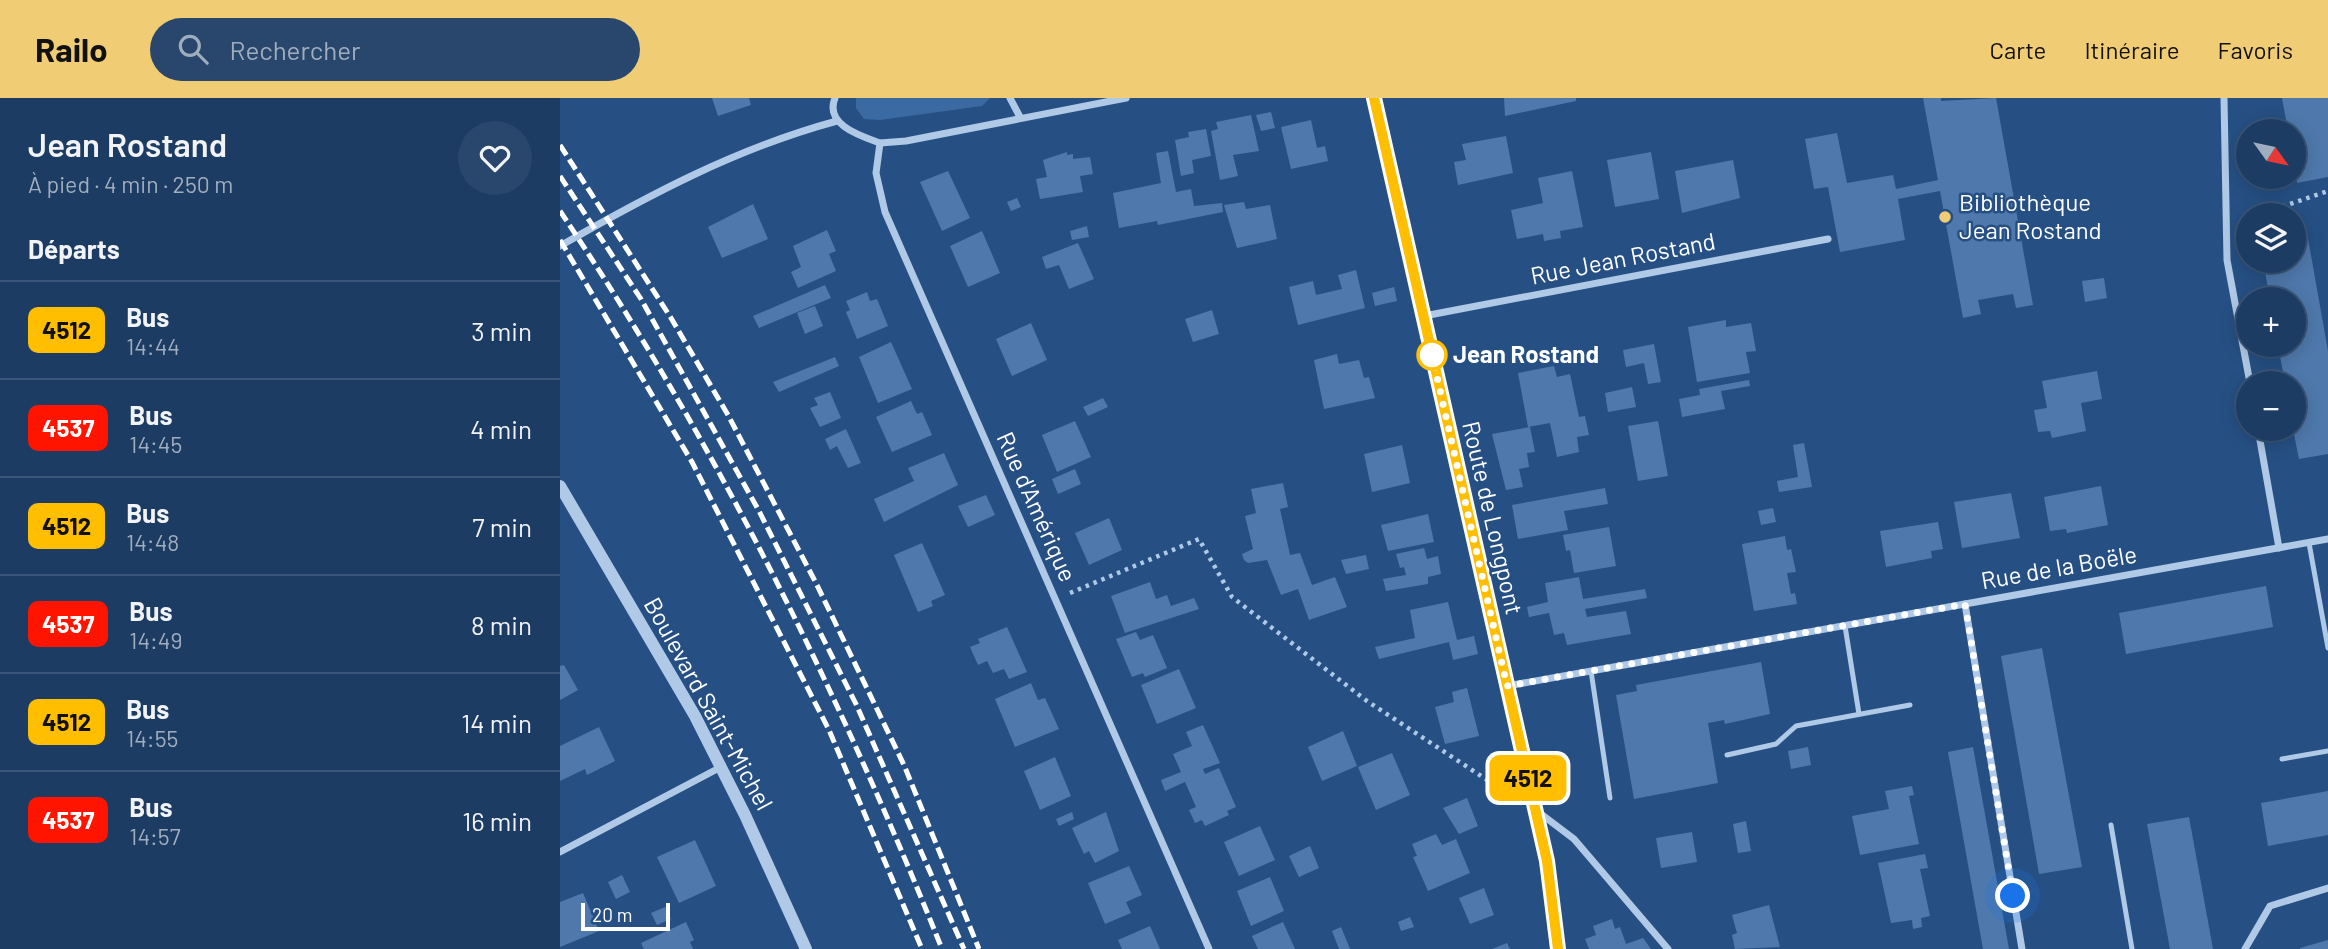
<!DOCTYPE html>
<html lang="fr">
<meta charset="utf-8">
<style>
body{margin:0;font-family:Barlow,sans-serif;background:#29476c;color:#f1f3f6;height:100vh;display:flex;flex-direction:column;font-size:26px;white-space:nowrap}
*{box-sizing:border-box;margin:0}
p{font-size:23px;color:#a0adbe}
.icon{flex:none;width:38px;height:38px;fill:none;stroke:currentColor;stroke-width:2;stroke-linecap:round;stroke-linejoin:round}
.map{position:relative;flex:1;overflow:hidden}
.details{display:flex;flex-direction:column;background:#1c3c63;width:560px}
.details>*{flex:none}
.badge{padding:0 14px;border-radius:10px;font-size:24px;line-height:46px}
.needle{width:46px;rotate:123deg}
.fabs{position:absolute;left:1676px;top:21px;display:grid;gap:14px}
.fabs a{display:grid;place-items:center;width:70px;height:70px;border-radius:50%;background:#1c3c63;box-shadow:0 4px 18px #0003,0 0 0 2px #3a5678;font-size:35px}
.scale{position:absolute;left:21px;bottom:18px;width:89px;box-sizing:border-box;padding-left:7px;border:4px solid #fff;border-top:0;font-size:19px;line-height:24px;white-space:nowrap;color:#fff;-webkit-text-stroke:5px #265084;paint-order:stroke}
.you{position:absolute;width:35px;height:35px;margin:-18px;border:5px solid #fff;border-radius:50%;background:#1a73e8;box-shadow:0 0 0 10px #1a73e833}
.map>.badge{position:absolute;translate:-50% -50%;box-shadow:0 0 0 4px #fff}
h2{padding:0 28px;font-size:26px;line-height:63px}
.round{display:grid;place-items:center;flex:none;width:74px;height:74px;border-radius:37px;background:#29476c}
.overview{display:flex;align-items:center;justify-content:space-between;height:119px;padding:0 28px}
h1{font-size:33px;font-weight:600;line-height:52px}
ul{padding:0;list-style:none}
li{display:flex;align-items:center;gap:21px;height:98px;padding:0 28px;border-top:2px solid #3a5678}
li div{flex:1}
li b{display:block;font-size:26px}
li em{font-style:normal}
li .badge{min-width:77px;font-weight:700;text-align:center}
header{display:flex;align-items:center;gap:42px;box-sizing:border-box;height:98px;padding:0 35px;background:#f0cc75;color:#111}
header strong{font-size:33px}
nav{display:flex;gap:38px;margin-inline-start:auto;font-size:24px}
.search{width:490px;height:63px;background:#29476c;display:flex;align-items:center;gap:18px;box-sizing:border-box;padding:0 24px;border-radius:38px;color:#a0adbe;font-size:26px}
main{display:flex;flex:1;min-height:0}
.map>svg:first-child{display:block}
.green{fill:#3b69a1}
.building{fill:#4f79ac}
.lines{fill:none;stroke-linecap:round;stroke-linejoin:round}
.path{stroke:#b0c9e7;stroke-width:4.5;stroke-dasharray:3.5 5;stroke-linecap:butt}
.service{stroke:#b0c9e7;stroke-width:5}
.minor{stroke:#b0c9e7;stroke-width:7}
.tertiary{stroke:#b0c9e7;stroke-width:12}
.secondary{stroke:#dae6f7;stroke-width:14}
.rail{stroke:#fff;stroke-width:5;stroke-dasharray:12 5;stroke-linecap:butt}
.line-casing{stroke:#fff;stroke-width:16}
.line{stroke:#ffbe00;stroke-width:10}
.walk{stroke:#fff;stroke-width:7;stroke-dasharray:0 12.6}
.poi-dot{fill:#f0cc75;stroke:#265084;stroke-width:2.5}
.stop-dot{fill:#fff;stroke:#ffbe00;stroke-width:3.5}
.labels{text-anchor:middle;stroke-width:5;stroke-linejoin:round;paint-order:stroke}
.poi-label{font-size:24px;fill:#fff;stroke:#265084;text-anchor:start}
.street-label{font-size:24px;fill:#fff;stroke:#265084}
.stop-label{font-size:24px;font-weight:bold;fill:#fff;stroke:#265084;text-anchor:start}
</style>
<header>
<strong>Railo</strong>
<div class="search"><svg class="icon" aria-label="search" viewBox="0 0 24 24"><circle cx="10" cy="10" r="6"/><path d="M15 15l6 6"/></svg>Rechercher</div>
<nav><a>Carte</a><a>Itinéraire</a><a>Favoris</a></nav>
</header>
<main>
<section class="details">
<div class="overview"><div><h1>Jean Rostand</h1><p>À pied · 4 min · 250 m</p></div><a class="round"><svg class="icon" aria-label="heart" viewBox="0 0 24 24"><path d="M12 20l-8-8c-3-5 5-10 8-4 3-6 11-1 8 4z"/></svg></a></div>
<h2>Départs</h2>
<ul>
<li><span class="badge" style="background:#ffbe00;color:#111">4512</span><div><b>Bus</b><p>14:44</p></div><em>3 min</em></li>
<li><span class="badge" style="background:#ff1400;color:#fff">4537</span><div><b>Bus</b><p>14:45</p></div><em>4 min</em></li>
<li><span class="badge" style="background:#ffbe00;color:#111">4512</span><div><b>Bus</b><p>14:48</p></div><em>7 min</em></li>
<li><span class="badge" style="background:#ff1400;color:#fff">4537</span><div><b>Bus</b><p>14:49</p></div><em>8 min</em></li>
<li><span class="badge" style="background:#ffbe00;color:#111">4512</span><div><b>Bus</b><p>14:55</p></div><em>14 min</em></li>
<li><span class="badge" style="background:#ff1400;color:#fff">4537</span><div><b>Bus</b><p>14:57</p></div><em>16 min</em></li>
</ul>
</section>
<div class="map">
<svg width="1768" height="851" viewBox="0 0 1768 851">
<rect width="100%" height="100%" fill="#265084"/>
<polygon class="green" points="296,0 430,0 422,8 320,22 304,21 296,10"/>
<g class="building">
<polygon points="152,0 189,0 191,7 158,18"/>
<polygon points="944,0 1016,0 1016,3 945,18"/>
<polygon points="1363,0 1381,0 1381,3 1436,0 1473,207 1456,210 1453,196 1418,202 1421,216 1403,220 1380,93 1338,101 1345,142 1280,154 1268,89 1254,91 1245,41 1277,35 1287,85 1333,77 1336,91 1378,82"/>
<polygon points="1722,0 1768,0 1768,79 1737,85 1734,33 1728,33"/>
<polygon points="711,14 715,30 701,33 696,17"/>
<polygon points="691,17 699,53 673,57 678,78 660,82 651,33 658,31 656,24"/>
<polygon points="751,22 757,50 765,48 768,63 731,71 721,29"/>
<polygon points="646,31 651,58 632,62 634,75 621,78 615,42 629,39 628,34"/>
<polygon points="946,38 953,75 898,87 894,64 906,62 902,46"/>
<polygon points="608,53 616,94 631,91 634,108 662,105 663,114 598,127 597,123 559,130 553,95 601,85 596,55"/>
<polygon points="507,54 507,57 513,56 513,61 530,59 533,76 520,78 523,94 480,101 476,81 487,79 483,62"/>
<polygon points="1091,54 1099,101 1055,109 1047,62"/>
<polygon points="1173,62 1180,100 1122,115 1115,73"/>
<polygon points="388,73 410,120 382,133 360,84"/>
<polygon points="1012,73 1023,129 1000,133 1001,140 984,143 983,136 957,141 951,112 983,105 978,80"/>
<polygon points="457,100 461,109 451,113 447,104"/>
<polygon points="684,104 686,111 710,107 717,141 677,150 664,107"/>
<polygon points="193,106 208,141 162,160 148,129"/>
<polygon points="527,128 529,139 512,142 510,133"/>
<polygon points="1746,129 1768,253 1768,356 1739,361 1733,331 1734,285 1725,285 1718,247 1734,247 1734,201 1710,201 1703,163 1734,163 1734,131"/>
<polygon points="267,132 276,153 269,156 276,173 238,190 231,174 241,169 233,148"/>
<polygon points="422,133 440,175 408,189 390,148"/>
<polygon points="518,145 534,181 509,191 499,167 486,171 482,159"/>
<polygon points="796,172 805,210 738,227 729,189 753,183 756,197 782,191 778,177"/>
<polygon points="1544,180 1547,200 1525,204 1522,183"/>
<polygon points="265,187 271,200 199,230 193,218"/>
<polygon points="834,189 837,203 815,208 812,195"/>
<polygon points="307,194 310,203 317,201 328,228 297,241 286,214 290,212 286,203"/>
<polygon points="255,208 263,228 245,236 237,215"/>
<polygon points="652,212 659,236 633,244 625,221"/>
<polygon points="1166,222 1166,229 1191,225 1196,253 1186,254 1190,275 1137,284 1128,229"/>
<polygon points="471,225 487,262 452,278 436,241"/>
<polygon points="331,244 352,291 318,305 299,259"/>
<polygon points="1094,246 1101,284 1088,286 1084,265 1066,269 1063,252"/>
<polygon points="777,256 779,266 799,262 804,280 809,279 815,300 764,311 754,262"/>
<polygon points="275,259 279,268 219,294 213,284"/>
<polygon points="994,268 997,279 1010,276 1019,319 1025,318 1029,337 1017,339 1019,354 997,359 990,325 968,329 958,275"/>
<polygon points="1537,273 1542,301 1521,305 1526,333 1492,340 1490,333 1478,334 1474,312 1487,310 1482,283"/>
<polygon points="1189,282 1190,288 1161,293 1165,311 1122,319 1119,301 1140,297 1139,291"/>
<polygon points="1072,289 1076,309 1048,314 1045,295"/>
<polygon points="270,294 281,320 260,329 250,310 258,307 254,300"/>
<polygon points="543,300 548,309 528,318 523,309"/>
<polygon points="351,303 357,316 362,314 372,337 332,354 316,319"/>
<polygon points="515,323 531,359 497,374 482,337"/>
<polygon points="1098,323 1108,378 1078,383 1068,328"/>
<polygon points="970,329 975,354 967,355 969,369 959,371 963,389 946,392 932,336"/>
<polygon points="286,331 301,365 288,370 277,348 270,352 265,341"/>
<polygon points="1244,345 1252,389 1219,394 1217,383 1238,379 1233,347"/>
<polygon points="842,347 850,385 812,394 804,356"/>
<polygon points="384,355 398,387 324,424 314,401 354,383 348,370"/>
<polygon points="515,371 521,386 498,396 492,381"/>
<polygon points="723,385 728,409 720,411 730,457 740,455 752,487 775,479 787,509 749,522 738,491 721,497 707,462 688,465 684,462 682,456 693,451 685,418 696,415 691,391"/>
<polygon points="1541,388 1548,427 1507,435 1506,431 1490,433 1484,399"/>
<polygon points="1045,390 1048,406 1004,413 1008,432 958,441 952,407"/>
<polygon points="1451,395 1460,440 1402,450 1394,404"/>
<polygon points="426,397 435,417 408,429 398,408"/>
<polygon points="1213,410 1216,424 1201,427 1198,413"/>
<polygon points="868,416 874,444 828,453 821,427"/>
<polygon points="549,420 562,452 529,467 515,435"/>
<polygon points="1378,424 1383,451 1371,453 1372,460 1326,469 1320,433"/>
<polygon points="1049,429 1056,468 1014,475 1010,452 1006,453 1003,437"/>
<polygon points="1225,438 1227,452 1231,451 1236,474 1227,475 1231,496 1235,495 1237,506 1194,513 1182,446"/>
<polygon points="362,445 385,497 371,503 373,508 358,514 334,457"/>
<polygon points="864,450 867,461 878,458 881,476 868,479 868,486 826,493 823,481 846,477 844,469 840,470 836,456"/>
<polygon points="806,457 809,471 786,476 781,462"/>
<polygon points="1019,479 1023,501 1085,491 1087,500 1025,511 1027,519 1066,513 1071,536 1007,547 1004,535 994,537 989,515 969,519 967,509 988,504 985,485"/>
<polygon points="590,484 596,501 607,497 611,508 634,500 639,511 565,535 551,498"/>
<polygon points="1706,488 1713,529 1566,556 1559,515"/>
<polygon points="888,504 897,542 914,538 918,556 893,562 889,544 819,561 815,549 855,540 850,512"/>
<polygon points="447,529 467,574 449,581 444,571 433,575 427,563 418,567 410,549 420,545 418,541"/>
<polygon points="576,534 580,542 593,537 607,570 585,579 583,575 572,579 556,541"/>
<polygon points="1482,550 1522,769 1479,776 1441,558"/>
<polygon points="1201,564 1210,616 1165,626 1164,622 1148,625 1158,685 1074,701 1056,597 1077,593 1076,587"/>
<polygon points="4,567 18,592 0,602 0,568"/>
<polygon points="619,571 636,610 597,626 581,587"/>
<polygon points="471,585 478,602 485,600 499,631 455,649 435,601"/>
<polygon points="907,590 919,638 885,646 875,609 894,604 892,594"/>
<polygon points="643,627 660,665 643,671 645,676 659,670 676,709 667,713 669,717 645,728 642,722 635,725 629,712 636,709 625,684 605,693 601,682 621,674 613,656 632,648 626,634"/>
<polygon points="39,629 55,663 27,677 25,671 0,683 0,648"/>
<polygon points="783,633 797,668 762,683 748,649"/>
<polygon points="1248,649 1251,667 1231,671 1228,653"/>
<polygon points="1413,649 1449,851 1423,851 1388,654"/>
<polygon points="832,655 850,697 816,712 798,669"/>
<polygon points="495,659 511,698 480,712 464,673"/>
<polygon points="1352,688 1354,697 1349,698 1359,746 1300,757 1292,718 1329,711 1325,693"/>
<polygon points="1768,693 1768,737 1708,748 1701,705"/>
<polygon points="907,700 918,728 899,736 883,710"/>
<polygon points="512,714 514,721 499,728 496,721"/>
<polygon points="546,714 559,753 535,765 529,753 524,756 512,730"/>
<polygon points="1629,719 1653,851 1610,851 1587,726"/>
<polygon points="1186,723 1191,753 1178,755 1173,726"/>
<polygon points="700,728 715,762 679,778 664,744"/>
<polygon points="1132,734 1137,764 1101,770 1096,740"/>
<polygon points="876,736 882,747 896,741 910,775 868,793 853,759 857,758 852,746"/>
<polygon points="135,742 156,788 119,805 97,759"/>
<polygon points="750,748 759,770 739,779 729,758"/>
<polygon points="1365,756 1368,770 1360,771 1370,818 1361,820 1362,829 1353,831 1352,822 1331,825 1318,765"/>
<polygon points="569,768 582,797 566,804 571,815 545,826 528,785"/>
<polygon points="62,777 70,794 56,801 48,784"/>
<polygon points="710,779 724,813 691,828 677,793"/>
<polygon points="924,790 934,817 910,826 899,800"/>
<polygon points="23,795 39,833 0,849 0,804"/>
<polygon points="1209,807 1220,849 1175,851 1172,837 1177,835 1172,817"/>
<polygon points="105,809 111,821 97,827 91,815"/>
<polygon points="850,819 854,829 841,833 838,824"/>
<polygon points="1052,821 1055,831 1060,829 1066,846 1083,840 1091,851 1029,851 1025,841 1036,837 1033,828"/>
<polygon points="126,824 134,842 130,844 133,851 84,851 81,845"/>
<polygon points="723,824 735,851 698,851 692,838"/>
<polygon points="590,828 600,851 562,851 558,842"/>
<polygon points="781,829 788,846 790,851 779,851 772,833"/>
<polygon points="1768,842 1768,851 1740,851 1740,850"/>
<polygon points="947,845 950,851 932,851"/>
</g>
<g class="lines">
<g class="path">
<polyline points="1698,117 1768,93"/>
<polyline points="510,495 639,441 672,499 807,603 950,697"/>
</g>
<g class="service">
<polyline points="1749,445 1768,550"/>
<polyline points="1285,528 1299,616"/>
<polyline points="1031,573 1050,700"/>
<polyline points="1167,657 1216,646 1236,628 1350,607"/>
<polyline points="1722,661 1768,653"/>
<polyline points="1551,727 1572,851"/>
</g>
<g class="minor">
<path d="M275 0C264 27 301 38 320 45L316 75 325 114 649 851"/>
<polyline points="450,0 460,19"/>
<polyline points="1664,0 1667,162 1690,285"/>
<polyline points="320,45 346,43 566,0"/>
<path d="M0 148C89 97 177 50 277 23"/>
<polyline points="864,218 1268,141"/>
<polyline points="1698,331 1719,450"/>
<polyline points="1405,506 1462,851"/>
<polyline points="947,588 1768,441"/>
<polyline points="977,713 1014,741 1108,851"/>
<polyline points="0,754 161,669"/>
<polyline points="1685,851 1710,808 1768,790"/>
</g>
<polyline class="tertiary" points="0,388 135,618 185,717 246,851"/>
<polyline class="secondary" points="814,0 987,763 998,851"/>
<g class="rail">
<polyline points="0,47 111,220 168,317 256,485 344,667 419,851"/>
<polyline points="0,78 81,201 199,413 296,606 404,851"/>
<path d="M0 113C155 343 279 594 382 851"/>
<polyline points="0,142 132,364 269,632 362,851"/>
</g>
</g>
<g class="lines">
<g class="line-casing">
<polyline id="line" points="814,0 987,763 998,851"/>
</g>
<use href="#line" class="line"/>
<polyline class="walk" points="872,257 947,588 1405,506 1453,798"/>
</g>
<circle class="poi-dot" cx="1385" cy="119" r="7"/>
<circle class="stop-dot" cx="872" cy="257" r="14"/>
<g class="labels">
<g class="poi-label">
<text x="1399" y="113">Bibliothèque<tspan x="1399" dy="28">Jean Rostand</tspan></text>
</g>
<g class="street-label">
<text transform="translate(1063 161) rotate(-11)" y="8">Rue Jean Rostand</text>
<text transform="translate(476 409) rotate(66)" y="8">Rue d'Amérique</text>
<text transform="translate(932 420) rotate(77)" y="8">Route de Longpont</text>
<text transform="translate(1499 470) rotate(-10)" y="8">Rue de la Boële</text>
<text transform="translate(148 606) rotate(61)" y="8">Boulevard Saint-Michel</text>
</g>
<g class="stop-label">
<text x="893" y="265">Jean Rostand</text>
</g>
</g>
</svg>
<div class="fabs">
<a><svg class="needle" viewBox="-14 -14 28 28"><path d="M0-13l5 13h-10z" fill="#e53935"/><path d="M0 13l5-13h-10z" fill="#a0adbe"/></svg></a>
<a><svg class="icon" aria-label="layers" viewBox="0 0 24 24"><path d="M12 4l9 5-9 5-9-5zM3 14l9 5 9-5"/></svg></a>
<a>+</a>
<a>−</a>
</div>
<div class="scale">20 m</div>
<div class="you" style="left:1453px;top:798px"></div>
<b class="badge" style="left:968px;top:680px;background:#ffbe00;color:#111">4512</b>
</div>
</main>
